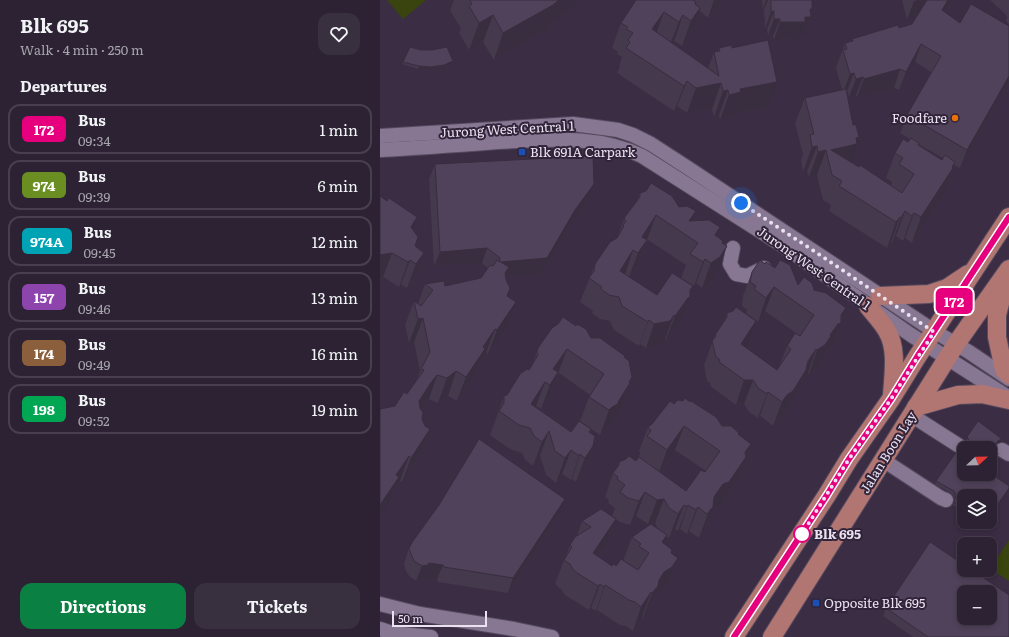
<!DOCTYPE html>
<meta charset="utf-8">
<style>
body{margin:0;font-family:Literata,serif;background:#382f3f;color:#f1f3f6;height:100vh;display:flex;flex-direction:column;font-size:15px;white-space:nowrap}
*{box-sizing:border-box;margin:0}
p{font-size:13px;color:#a6a4ac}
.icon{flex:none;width:22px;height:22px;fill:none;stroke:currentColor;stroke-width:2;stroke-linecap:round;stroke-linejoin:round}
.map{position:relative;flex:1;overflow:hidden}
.panel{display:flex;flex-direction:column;background:#2c2233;width:380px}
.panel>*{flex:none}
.badge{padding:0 8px;border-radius:6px;font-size:14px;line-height:26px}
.needle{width:26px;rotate:68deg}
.controls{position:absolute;left:577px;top:441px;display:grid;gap:8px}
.controls a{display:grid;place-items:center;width:40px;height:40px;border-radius:8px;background:#2c2233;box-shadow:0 2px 6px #0003,0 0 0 1px #483f4e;font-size:20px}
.scale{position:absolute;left:12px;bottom:10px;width:95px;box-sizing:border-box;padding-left:4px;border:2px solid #eae2f1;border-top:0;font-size:11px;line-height:14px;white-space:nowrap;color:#eae2f1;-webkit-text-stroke:3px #31243a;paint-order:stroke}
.you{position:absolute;width:20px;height:20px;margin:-10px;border:3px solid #fff;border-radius:50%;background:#1a73e8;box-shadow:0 0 0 6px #1a73e833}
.map>.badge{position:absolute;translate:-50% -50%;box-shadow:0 0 0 2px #fff}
h2{padding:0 20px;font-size:15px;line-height:36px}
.round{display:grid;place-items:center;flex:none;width:42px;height:42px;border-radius:12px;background:#382f3f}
.summary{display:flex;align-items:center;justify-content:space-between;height:68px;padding:0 20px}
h1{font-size:19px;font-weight:700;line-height:30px}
.button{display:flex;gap:8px;margin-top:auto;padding:8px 20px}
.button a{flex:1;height:46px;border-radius:12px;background:#0b8043;color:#fff;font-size:16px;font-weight:700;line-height:46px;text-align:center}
.button a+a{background:#382f3f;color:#f1f3f6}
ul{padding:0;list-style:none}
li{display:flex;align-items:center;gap:12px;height:50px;margin:0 8px 6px;padding:0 12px;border:2px solid #483f4e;border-radius:12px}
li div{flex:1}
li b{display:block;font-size:15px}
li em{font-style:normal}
li .badge{min-width:44px;font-weight:700;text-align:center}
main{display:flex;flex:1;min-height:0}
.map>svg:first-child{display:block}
.green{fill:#39440f}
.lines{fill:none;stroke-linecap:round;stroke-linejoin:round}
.minor-casing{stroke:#564a5e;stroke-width:16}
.major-casing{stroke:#564a5e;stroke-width:20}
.minor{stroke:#877792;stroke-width:14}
.major{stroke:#b17572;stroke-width:18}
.wall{fill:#45394d;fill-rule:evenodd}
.shaded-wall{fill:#382e3f}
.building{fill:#50425a;stroke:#382e3f;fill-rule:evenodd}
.line-casing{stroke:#fff;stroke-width:9}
.line{stroke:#e6007e;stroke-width:6}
.walk{stroke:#eae2f1;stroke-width:4;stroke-dasharray:0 7.2}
.food-dot{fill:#e8710a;stroke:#31243a;stroke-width:1.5}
.transit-dot{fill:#1a4fb4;stroke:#31243a;stroke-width:1.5}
.stop-dot{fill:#fff;stroke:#e6007e;stroke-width:2}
.labels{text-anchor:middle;stroke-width:4;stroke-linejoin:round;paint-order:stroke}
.poi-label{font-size:13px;fill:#eae2f1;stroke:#31243a;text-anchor:start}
.street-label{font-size:13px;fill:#eae2f1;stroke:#31243a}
.stop-label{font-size:13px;font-weight:bold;fill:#eae2f1;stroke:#31243a;text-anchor:start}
</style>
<main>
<section class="panel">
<div class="summary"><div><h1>Blk 695</h1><p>Walk · 4 min · 250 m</p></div><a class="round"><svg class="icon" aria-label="heart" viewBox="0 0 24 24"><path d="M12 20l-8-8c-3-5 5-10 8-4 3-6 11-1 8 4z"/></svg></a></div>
<h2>Departures</h2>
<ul>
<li><span class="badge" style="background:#e6007e;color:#fff">172</span><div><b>Bus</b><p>09:34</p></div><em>1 min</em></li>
<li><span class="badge" style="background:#6b8e23;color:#fff">974</span><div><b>Bus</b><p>09:39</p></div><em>6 min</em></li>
<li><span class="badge" style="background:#00a3b4;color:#fff">974A</span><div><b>Bus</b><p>09:45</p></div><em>12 min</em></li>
<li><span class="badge" style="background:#8e44ad;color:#fff">157</span><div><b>Bus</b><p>09:46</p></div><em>13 min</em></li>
<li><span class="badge" style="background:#8b5e3c;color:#fff">174</span><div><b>Bus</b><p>09:49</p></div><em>16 min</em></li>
<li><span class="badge" style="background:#00a651;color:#fff">198</span><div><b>Bus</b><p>09:52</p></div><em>19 min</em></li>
</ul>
<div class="button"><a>Directions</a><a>Tickets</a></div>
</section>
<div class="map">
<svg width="629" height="637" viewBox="0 0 629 637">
<rect width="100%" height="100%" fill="#3b2d44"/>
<g class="green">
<polygon points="7,0 46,0 23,19"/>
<polygon points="629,540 629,581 610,569"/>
</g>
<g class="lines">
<g class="minor-casing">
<g id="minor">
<polyline points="0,136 193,124 238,130 253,135 271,144 308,168 554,331 589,352 629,379"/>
<path d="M0 150C39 148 79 145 118 142 167 140 216 134 262 156L405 247 531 335 628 397"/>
<polyline points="353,248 350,264 356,274 367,276 384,268"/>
<polyline points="531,415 581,447"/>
<polyline points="622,450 629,454"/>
<polyline points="503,460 561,498 566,500"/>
<polyline points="0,604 40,614 134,629 172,637"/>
<polyline points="0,629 12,633 51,637"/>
</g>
</g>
<g class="major-casing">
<g id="major">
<polyline points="626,280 617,315 617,337 624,370 629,375"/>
<polyline points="500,296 549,294 567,288 588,274"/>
<path d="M488 306C494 314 502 322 507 331 518 349 513 376 512 396"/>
<polyline points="536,407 578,395 602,394 629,400"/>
<polyline points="354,637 447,495 469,459 511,399 537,357 629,217"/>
<polyline points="392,637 576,344 629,269"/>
</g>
</g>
<use href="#minor" class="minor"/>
<use href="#major" class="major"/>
</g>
<g class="wall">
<polygon points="74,0 199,0 163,32 114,60 103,42 89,50 79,33 81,29 70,10"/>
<polygon points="256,0 344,0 328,18 319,10 310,33 302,46 294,41 292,43 328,68 334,52 338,51 339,48 352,48 388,107 353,114 352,117 340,120 339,115 334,117 332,109 307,113 297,106 294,111 237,73 240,66 239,66 242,57 237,54 238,52 232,48 241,23"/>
<polygon points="382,0 432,0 431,17 424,35 420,35 419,39 394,40 393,36 388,36 387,29 385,29 384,10 383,10"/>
<path d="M522 0H572L565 12 629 82 580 168 574 165 573 168 564 194 532 243 525 238 523 241 516 236 512 243 511 242 507 248 449 211 451 205 443 200 437 175 429 177 427 171 423 172 421 160 423 154 415 123 425 98 462 90 456 68 465 43 472 41V39L519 28 532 24 537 17 527 20ZM535 62 551 72 527 115 520 133 530 139 528 142 515 153 506 178 512 182 511 185 470 162 479 137 473 125 466 92 467 91 469 97 476 95 477 97 514 88 519 90ZM538 144 563 158 562 160 538 145Z"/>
<polygon points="610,0 629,0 629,24 626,21 627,16"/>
<polygon points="73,61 72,64 63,67 50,69 38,69 22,64 23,62"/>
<polygon points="55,164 208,199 190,225 162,273 126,276 127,296 127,326 108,354 106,353 100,362 96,373 77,401 68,396 58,403 49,399 41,409 42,419 45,426 50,429 41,454 22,482 20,481 14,489 10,501 15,406 27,394 37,379 40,371 34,342 29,343 25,325 34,301 38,304 45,284 65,286 101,278 108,268 102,263 54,266 49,179"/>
<polygon points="260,193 299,207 312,221 340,227 336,237 342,243 338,270 331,281 322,288 316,283 314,286 301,278 306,265 268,240 266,243 258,264 249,277 277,295 313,286 310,293 310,297 302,321 299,322 286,340 285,339 281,345 266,348 260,344 259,346 234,330 230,321 220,319 212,313 213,311 200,302 215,264 238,236 244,218 257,201"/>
<polygon points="0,196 32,229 35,246 44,253 35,277 27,288 21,284 19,287 3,277 0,278"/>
<polygon points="372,272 434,290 466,308 452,347 449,348 443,356 442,360 436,369 429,374 428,373 422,381 417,394 404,415 398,419 393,426 380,416 378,418 369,412 364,404 356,405 330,386 331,384 327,381 324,365 335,335 345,320 347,313 367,346 366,348 397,370 399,367 407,346 420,336 385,311 378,322 366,313 367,310 362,306 363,296"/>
<polygon points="211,338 245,356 245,358 252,377 242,407 232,422 229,428 223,431 220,435 200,421 209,397 210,395 179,373 177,376 169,397 161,409 156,406 156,407 191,432 211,429 210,433 213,446 204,470 196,482 192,479 191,480 182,474 176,483 166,475 160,455 153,466 145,460 142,453 130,449 110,435 124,396 127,395 149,370 153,363 158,348"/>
<path d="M294 404 342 426 358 435 371 444 357 482 340 506 334 508 330 515 324 531 319 538 309 531 307 534 300 529 298 531 295 529 289 538 286 536 284 544 291 553 298 558 289 582 283 591 275 596 272 601 269 610 263 618 262 617 253 631 246 626 240 625 217 610 216 611 211 608 209 610 185 595 181 589 175 584 184 560 186 556 190 545 197 536 202 521 236 519 227 543 218 557 232 566H236L243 561 252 537 278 529 275 523 268 524 256 516 250 525 240 522 232 516 235 508 228 503 229 500 225 497 233 473 237 467 239 462 256 461 259 457 260 453 259 451 268 427 272 424ZM295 450 326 471 306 491 280 472Z"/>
<polygon points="587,437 622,439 621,442 617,443 615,445 615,447 618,454 617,457 613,463 618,470 614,476 629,486 629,489 611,516 610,516 610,496 584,496 584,513 573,505 574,499 572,494 555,484 556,481 584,474 589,447 586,440"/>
<polygon points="179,514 128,593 58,582 57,579 43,578 42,580 36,581 29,576 25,569 24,563 29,548"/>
<polygon points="506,608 629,637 533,637 503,616"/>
</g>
<g class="shaded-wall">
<polygon points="179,0 199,0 163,32 114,60 123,33"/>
<polygon points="334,0 344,0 328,18"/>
<polygon points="386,0 388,0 384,10 383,10"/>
<polygon points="538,0 548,0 542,16 527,20 534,1"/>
<polygon points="568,0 572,0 555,29 562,10"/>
<polygon points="320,8 310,33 302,46 311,21"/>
<polygon points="430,9 432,9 429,17 431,17 424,35 420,35 419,39 394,40 400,22 425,17"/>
<polygon points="394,11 387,29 385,29 391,12"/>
<polygon points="284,12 275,37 272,29"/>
<polygon points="113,15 103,42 89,50 99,23"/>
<polygon points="303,15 294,41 289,47 299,22"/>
<polygon points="394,19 400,19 393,36 388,36"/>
<polygon points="541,44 535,62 519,90 526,72"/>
<polygon points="73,61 72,64 63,67 50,69 38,69 39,66"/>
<polygon points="520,69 514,88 477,97 484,79"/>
<polygon points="474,73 467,91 463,93 470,74"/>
<polygon points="629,76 629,82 580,168 587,150"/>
<polygon points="483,77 476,95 469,97 476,79"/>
<polygon points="307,81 297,106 294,111 304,86"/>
<polygon points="397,82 388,107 353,114 352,117 340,120 349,95 360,89"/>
<polygon points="341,83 332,109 307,113 316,88"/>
<polygon points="348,90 339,115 334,117 343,91"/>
<polygon points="479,137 477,144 468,169 451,150 476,138"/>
<polygon points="437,146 427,171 423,172 432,147"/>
<polygon points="446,150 437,175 429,177 438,152"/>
<polygon points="575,162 564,194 532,243 541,217"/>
<polygon points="214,184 208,199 190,225 162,273 126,276 118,262 195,210"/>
<polygon points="316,211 307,235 309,221"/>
<polygon points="525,211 516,236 512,243 521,218"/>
<polygon points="534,213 525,238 523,241 532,216"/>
<polygon points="276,215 258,264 249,277 258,253 262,237"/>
<polygon points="37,217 28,242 31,227"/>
<polygon points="520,217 511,242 507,248 516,222"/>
<polygon points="340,227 331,251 335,235"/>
<polygon points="343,241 336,259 347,246 338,270 331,281 322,288 331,263"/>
<polygon points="107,248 102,263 54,266 60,252"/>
<polygon points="253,250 245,274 240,271"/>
<polygon points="12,253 3,277 0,278 0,255"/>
<polygon points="44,253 35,277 27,288 36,264"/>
<polygon points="325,259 316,283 314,286 323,262"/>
<polygon points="30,260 21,284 19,287 28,262"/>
<polygon points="313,286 308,297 310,297 302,321 299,322 286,340 295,316"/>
<polygon points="394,287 385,311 378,322 386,298"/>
<polygon points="136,302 127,326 108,354 117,330"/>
<polygon points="466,308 452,347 449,348 443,356 442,360 436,369 429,374 437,350 450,335 461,315"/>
<polygon points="294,315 285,339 281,345 266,348 274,324"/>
<polygon points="43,318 34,342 29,343 38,319"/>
<polygon points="269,320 260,344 259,346 268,322"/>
<polygon points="376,321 367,346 352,368 361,344"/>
<polygon points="115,329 106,353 100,362 96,373 77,401 86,377 103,347"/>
<polygon points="187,349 169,397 161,409 170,385 173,369"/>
<polygon points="436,349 428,373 422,381 417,394 404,415 398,419 393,426 402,402"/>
<polygon points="76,371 68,396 58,403 67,378"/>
<polygon points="57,375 49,399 41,409 30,425 39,401 50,384"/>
<polygon points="252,377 242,407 232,422 229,428 223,431 220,435 229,410 232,407 238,402"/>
<polygon points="364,380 373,380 364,404 356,405"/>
<polygon points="165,382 156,406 143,426 151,404"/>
<polygon points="388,392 380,416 378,418 387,394"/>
<polygon points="304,426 295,450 278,475 287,450"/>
<polygon points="50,429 41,454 22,482 31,458"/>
<polygon points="169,431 160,455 153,466 162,442"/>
<polygon points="622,439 621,442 617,443 614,446 616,443 619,440"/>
<polygon points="371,444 357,482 340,506 334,508 330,515 324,531 319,538 334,497"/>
<polygon points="213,446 204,470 196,482 205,458"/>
<polygon points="191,450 182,474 176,483 185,458"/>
<polygon points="200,454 192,479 191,480 199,456"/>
<polygon points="29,456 20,481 14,489 10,501 0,516 0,505 16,475"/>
<polygon points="629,488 629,490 611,516 612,513"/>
<polygon points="265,492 256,516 250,525 259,501"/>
<polygon points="185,499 179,514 128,593 133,578"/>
<polygon points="284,499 275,523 268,524 277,500"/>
<polygon points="304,505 295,529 289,538 298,514"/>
<polygon points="308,505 300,529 298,531 307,507"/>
<polygon points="318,507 309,531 307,534 316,510"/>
<polygon points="236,519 227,543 204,577 213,553"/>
<polygon points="287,535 278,559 282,542"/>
<polygon points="292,550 284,572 298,558 289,582 283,591 275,596 272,601 269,610 263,618 272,593"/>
<polygon points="49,563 63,565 57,579 43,578 42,580 36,581 42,566"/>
<polygon points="220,584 211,608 209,610 218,586"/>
<polygon points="225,585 217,610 216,611 224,587"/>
<polygon points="271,592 262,617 253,631 261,607"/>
</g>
<g class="building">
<polygon points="90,0 179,0 173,5 123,33 113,15 99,23 89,6 92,4"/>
<polygon points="256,0 313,0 316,2 315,4 320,8 311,21 303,15 299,22 284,12 272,29 339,76 334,52 340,51 339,48 352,45 352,48 388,40 397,82 360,89 361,92 349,95 348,90 343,91 341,83 316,88 307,81 304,86 246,48 250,42 248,40 253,33 246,29 248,27 241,23"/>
<polygon points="391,0 432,0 432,9 430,9 431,17 425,17 425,22 400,22 400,19 394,19 394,11 391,12"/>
<polygon points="547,0 568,0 562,10 580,23 591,4 629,26 629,76 587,150 527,115 561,56 541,44 526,72 520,69 484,79 483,77 476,79 474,73 470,74 463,50 467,49 465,43 473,41 472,39 518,25 519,28 532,24"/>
<polygon points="30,47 41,50 52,50 67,47 73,61 64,65 51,67 39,66 23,62"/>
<polygon points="466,89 473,125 476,125 479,137 476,138 477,144 451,150 479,167 480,165 522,193 534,174 519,164 523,158 515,153 523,139 528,142 531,138 539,143 538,145 562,160 565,155 575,162 572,167 573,168 541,217 534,213 532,216 525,211 521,218 520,217 516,222 459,186 462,181 452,175 446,150 438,152 437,146 432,147 430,135 434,134 425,98"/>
<polygon points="213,156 214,184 195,210 167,258 121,262 119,261 120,258 107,248 60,252 55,164"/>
<polygon points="271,183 292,196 299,207 307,206 316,211 309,221 329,220 340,227 335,235 343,241 342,243 347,246 340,257 331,263 325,259 323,262 310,254 318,243 276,215 262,237 267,240 258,253 253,250 240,271 277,295 292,273 313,286 310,290 310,297 308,298 295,316 294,315 290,321 274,324 269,320 268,322 242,306 239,297 229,295 221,289 222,287 209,278 214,271 215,264 230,242 237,238 244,226 243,225 246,221 244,218 260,197 260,193 266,191"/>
<polygon points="0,196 7,201 9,198 37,217 31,227 38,237 35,246 44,253 36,264 30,260 28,262 12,253 0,255"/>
<polygon points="117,260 129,267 125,273 126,280 130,288 127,296 136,302 117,330 115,329 103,347 105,349 86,377 76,371 67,378 57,375 50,384 39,401 40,408 43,413 42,419 45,426 50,429 31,458 29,456 16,475 19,477 0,505 0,409 15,406 24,392 27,394 44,370 41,369 50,352 43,318 38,319 34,301 41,306 53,290 45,284 64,281 65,286 101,278 110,265 113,266"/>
<polygon points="380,260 385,264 386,262 395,268 400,260 410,265 418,285 424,277 432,283 434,290 446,293 466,308 461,315 461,323 458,324 450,335 451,336 445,345 437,350 436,349 428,361 426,370 413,391 407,395 402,402 388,392 387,394 378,388 373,380 364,380 339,362 340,360 336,357 332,341 336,336 335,335 347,317 347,313 353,311 356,307 376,321 361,344 397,370 411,349 407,346 415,333 420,336 434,315 394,287 386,298 374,289 376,286 370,282 372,272"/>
<polygon points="183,317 196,326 197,324 206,329 211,338 220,338 245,356 244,357 249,361 252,377 249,382 250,383 238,402 238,404 232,407 229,410 209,397 224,374 187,349 173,369 178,372 170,385 165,382 151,404 191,432 199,421 211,429 209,432 215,436 213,446 205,458 200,454 199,456 191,450 185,458 175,451 169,431 162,442 154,436 150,428 139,425 119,411 124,403 124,396 127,395 140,374 147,369 149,370 158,355 157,353 158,348 172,328 178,324"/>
<polygon points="305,398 310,402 311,401 336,417 342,426 351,426 359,433 358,434 371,444 365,452 366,457 349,482 343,484 334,497 333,507 327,514 318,507 316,510 308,505 307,507 304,505 298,514 289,508 284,499 277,500 265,492 259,501 248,498 240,492 245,485 237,479 238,477 233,473 239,465 239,462 246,459 249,456 256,461 259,457 306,491 321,470 325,472 340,451 304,426 287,450 267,436 271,431 268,427 272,424 290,401 294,404 298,400 303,401"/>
<polygon points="598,421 622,439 619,440 616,443 615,447 618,454 612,462 619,467 613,475 629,486 629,488 612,513 610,512 610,496 584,496 584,509 574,502 576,496 574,491 556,481 577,451 582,452 584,451 584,474 610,474 610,448 589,448 591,444 587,437"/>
<polygon points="99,439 185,499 133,578 64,567 63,565 49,563 48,565 42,566 34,561 31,554 29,548 33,541 59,505"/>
<polygon points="221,509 236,519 213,553 232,566 234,564 236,566 241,559 258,570 269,553 259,546 261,544 252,537 271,524 287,535 282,542 292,550 291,553 298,558 292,567 284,572 279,580 278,586 272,593 271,592 261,607 255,602 249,600 225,585 224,587 220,584 218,586 194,571 190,564 184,560 192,547 190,545 195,537 211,527 202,521"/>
<path d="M550 542 584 565V570H592L629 595V637H548L506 608ZM584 592H610V618H584Z"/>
</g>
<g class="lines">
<g class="line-casing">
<polyline id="line" points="354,637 447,495 469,459 511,399 537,357 629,217"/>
</g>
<use href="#line" class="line"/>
<polyline class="walk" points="361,203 440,255 554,332 511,399 469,459 422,534"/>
</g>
<circle class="food-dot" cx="575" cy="118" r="4"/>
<g class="transit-dot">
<rect x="138" y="148" width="8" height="8" rx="2"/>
<rect x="432" y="599" width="8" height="8" rx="2"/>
</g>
<circle class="stop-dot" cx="422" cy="534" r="8"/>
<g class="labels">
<g class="poi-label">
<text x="567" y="123" text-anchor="end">Foodfare</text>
<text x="150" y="157">Blk 691A Carpark</text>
<text x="444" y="608">Opposite Blk 695</text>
</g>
<g class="street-label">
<text transform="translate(127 129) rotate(-3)" y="5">Jurong West Central 1</text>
<text transform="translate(434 268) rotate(35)" y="5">Jurong West Central 1</text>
<text transform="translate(508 452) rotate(-58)" y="5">Jalan Boon Lay</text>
</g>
<g class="stop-label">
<text x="434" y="539">Blk 695</text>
</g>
</g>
</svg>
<div class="controls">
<a><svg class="needle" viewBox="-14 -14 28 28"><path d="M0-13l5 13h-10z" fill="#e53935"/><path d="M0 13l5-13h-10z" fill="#a6a4ac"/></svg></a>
<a><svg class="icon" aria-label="layers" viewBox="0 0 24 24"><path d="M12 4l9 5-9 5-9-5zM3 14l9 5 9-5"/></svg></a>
<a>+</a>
<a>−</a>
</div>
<div class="scale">50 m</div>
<div class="you" style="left:361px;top:203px"></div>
<b class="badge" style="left:574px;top:301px;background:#e6007e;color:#fff">172</b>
</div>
</main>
